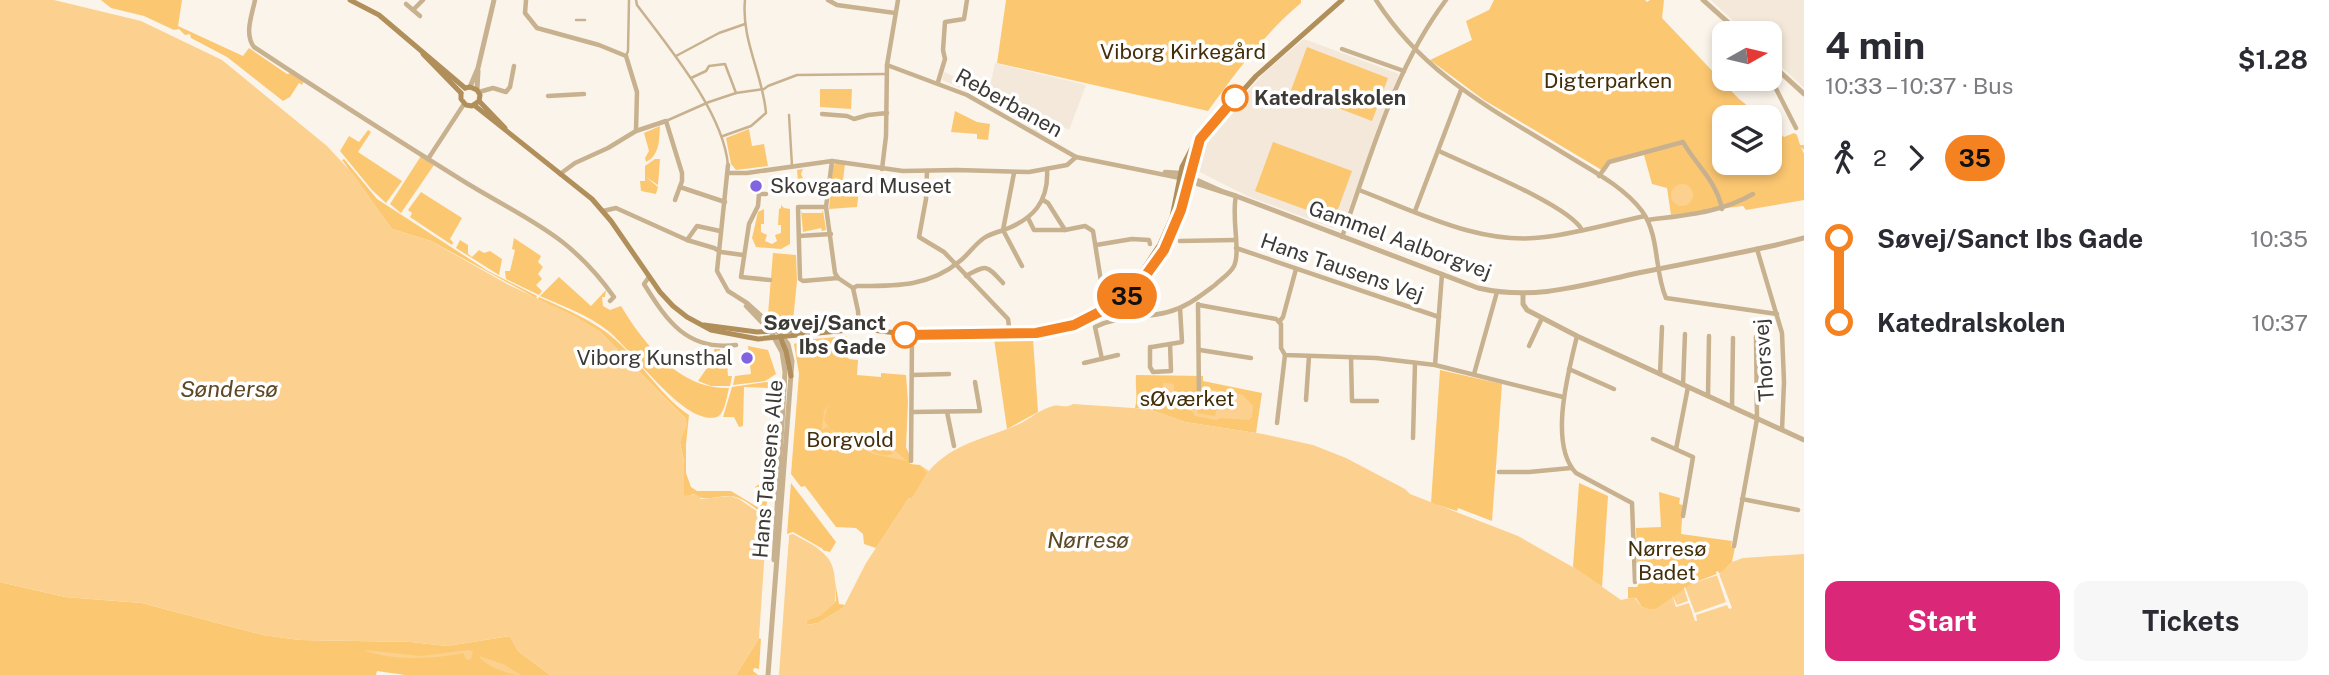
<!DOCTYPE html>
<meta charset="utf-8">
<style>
body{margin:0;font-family:"Public Sans",sans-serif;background:#f7f7f7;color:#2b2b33;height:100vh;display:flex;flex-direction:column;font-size:26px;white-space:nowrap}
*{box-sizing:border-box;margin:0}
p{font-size:23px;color:#7c7c81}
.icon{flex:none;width:38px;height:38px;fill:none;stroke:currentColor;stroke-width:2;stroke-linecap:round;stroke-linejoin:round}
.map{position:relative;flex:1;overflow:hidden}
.panel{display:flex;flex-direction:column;background:#fff;width:525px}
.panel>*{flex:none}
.badge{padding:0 14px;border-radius:23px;font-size:24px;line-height:46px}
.needle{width:46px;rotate:82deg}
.tools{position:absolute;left:1712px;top:21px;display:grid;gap:14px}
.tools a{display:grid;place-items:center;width:70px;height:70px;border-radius:14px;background:#fff;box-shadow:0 4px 10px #0003;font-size:35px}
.map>.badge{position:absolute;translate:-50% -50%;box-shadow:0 0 0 4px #fff}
.legs{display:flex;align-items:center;gap:10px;height:77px;padding:0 21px;font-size:23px}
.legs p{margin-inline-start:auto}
.summary{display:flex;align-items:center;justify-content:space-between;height:119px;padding:0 21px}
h1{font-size:38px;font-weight:700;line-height:52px}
.button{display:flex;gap:14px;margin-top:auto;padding:14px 21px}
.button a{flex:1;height:80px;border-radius:14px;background:#db2777;color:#fff;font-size:28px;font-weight:700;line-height:80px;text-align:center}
.button a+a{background:#f7f7f7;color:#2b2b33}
ul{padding:0 21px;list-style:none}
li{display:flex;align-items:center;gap:24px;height:84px;font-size:26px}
li i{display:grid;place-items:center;width:10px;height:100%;margin:0 9px;background:currentColor}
li i::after{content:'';width:18px;height:18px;margin:-9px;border:5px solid;border-radius:50%;background:#fff}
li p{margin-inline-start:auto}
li:first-child i{background:linear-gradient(#0000 50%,currentColor 0)}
li:last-child i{background:linear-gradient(currentColor 50%,#0000 0)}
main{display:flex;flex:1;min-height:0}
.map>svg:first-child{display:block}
.built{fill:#f3e8d9}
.green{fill:#fcc771}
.water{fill:#fcd18f;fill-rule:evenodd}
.pier{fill:#fbf4eb}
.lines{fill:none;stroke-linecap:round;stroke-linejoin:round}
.stream{stroke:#fcd18f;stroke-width:2}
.pedestrian{stroke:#c8b18e;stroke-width:2.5}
.minor{stroke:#c8b18e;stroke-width:4.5}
.tertiary{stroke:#c8b18e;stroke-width:5}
.secondary{stroke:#b18f5a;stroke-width:5}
.line-1-casing{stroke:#fff;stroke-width:16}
.line-1{stroke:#f58220;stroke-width:10}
.stop-1-dot{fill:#fff;stroke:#f58220;stroke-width:3.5}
.poi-dot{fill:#8164df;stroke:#fff;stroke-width:2.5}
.labels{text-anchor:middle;stroke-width:7;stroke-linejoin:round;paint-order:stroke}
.park-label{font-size:21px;fill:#432e08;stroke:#fff}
.stop-label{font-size:21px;font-weight:bold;fill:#3d3a36;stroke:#fff;text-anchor:start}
.street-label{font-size:21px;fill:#3d3a36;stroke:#fff}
.poi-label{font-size:21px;fill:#3d3a36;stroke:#fff;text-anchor:start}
.water-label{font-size:23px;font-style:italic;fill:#5f4925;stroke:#fff}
</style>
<main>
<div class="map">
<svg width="1804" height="675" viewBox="0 0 1804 675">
<rect width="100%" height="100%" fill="#fbf4eb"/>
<g class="built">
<polygon points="1711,0 1804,0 1804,88 1769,55 1769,33 1746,33"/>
<polygon points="1304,39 1399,74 1343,224 1333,228 1247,196 1196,170 1204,146 1220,122 1265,72"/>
<polygon points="995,63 1086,85 1069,130 1049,119 1040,134 983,98 942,80 944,72 989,91"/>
</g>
<g class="green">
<polygon points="101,0 182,0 178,26 243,56 249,48 287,74 291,73 304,81 302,85 299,83 290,97 283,101 227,57 191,38 190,34 185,35 179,29 174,30 144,16 111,8"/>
<path d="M1006 0H1301V3C1264 34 1236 72 1208 111L997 63Z"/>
<polygon points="1494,0 1645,0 1647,2 1650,0 1664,0 1662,18 1738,98 1761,117 1724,117 1724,163 1769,163 1769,124 1784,137 1794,133 1797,135 1800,145 1804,145 1804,150 1801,147 1804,154 1804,200 1746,210 1743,206 1671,215 1667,188 1652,184 1644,155 1611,163 1605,172 1484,100 1430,60 1472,40 1466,21 1489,10"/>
<polygon points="1307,47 1388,78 1372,121 1291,90"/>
<polygon points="820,89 852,89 851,109 820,107"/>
<polygon points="955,111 977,122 990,124 988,140 977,139 977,134 951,132"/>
<path d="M660 126C659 140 660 155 646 162L645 158 649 151 644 133Z"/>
<polygon points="749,129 752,146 764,144 768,166 736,170 731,164 726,138"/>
<polygon points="368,130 371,132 358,152 402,181 386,203 372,190 340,151 349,136 359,142"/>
<polygon points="1273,142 1352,171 1334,220 1255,191"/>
<polygon points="421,156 434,165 401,213 390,204"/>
<polygon points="344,159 377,199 488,271 537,296 536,298 431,241 392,229 342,160"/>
<polygon points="655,159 660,159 658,185 646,177 658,187 656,194 641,191 640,181 645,181 645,166"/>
<polygon points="836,164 845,164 843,180 860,182 857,207 829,209 833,165"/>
<polygon points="803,169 801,174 804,181 819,188 816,193 799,191 797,170"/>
<polygon points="421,192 462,218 450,239 453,242 452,245 410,217 412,213 408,210"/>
<polygon points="781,205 784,208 790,209 790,244 781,249 756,247 752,238 758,212 764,209 764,224 761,224 761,232 767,235 765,241 772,244 777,241 775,235 781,233 781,225 778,225 779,209 781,208"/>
<polygon points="801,210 802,213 822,213 823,210 826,230 822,231 821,228 803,232"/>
<polygon points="514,238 541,256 538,262 543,267 538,274 542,279 536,285 542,291 539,295 506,279 505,271 510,271 515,250 512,249"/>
<polygon points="460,240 468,245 468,254 472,257 479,250 484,253 490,251 502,259 499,275 456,248"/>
<polygon points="773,253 796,255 797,281 793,321 778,323 768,314"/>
<path d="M559 277 591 306 606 290 605 297H602L603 306 610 310 621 306C644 344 680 390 729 388 727 395 725 414 717 417 684 427 631 348 607 330 588 315 563 306 540 296Z"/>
<path d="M539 297C567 310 598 322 620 344 644 366 662 397 689 415L686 444V473L691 487 697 491H731L769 514V525C766 515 744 497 731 496 716 495 705 503 693 494L687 497 684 496V462L680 442 686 419 599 331 538 299Z"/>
<polygon points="847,336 845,352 849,359 858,360 857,375 881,377 881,373 906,375 908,402 906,447 909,454 910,464 920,465 928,472 912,499 909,498 876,548 864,544 863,534 856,528 836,527 805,486 801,487 791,474 799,374 794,344 804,340"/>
<polygon points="994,339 1033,339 1038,412 1007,429"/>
<polygon points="748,346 768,350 776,374 765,381 733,385 735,376 751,374"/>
<polygon points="714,349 720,349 722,364 727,363 728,376 732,376 730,386 711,386 698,381 709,365 716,364"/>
<polygon points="1440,370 1502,384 1492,521 1458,508 1457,511 1431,503"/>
<path d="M1136 375 1203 376V381L1262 393 1256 433 1185 422 1148 409 1135 408C1138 397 1135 387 1136 375Z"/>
<polygon points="766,382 770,383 770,388 744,387 743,426 739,427 734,417 723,417 732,387"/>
<polygon points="761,483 767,486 769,496 765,509 755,502 755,487"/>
<path d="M791 483 836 542 830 552C814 549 801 536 787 534Z"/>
<polygon points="1579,483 1608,496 1602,587 1573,567"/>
<polygon points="1659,492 1680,498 1679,504 1683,505 1681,534 1732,541 1731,546 1735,547 1732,562 1722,572 1693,583 1658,609 1650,610 1642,607 1636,598 1628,598 1628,587 1637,587 1641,580 1637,572 1636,528 1661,527"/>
<polygon points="835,581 839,604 845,605 843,608 818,623 807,625 806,621 836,601"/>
<polygon points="0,582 65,597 142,603 263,635 300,640 411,642 447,646 510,636 518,651 550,675 405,675 377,671 376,675 0,675"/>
<polygon points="759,638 761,639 759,669 754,668 753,671 758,675 736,675"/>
</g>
<g class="water">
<polygon points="0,0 54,0 141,21 222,60 327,146 354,175 392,229 431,241 509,285 579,318 599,331 686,419 687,425 680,442 684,462 684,496 696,494 701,499 731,496 739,499 767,518 759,638 736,675 550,675 518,651 510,636 447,646 411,642 300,640 263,635 142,603 65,597 0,582"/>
<circle cx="1682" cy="195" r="11"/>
<path d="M1163 383 1174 384V399H1202L1204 388 1243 395 1253 406 1252 417 1249 420 1220 418 1216 420 1195 416 1192 411 1176 408 1165 402ZM1199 404 1217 407 1215 416 1197 413Z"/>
<path d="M1073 404 1148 409 1185 422 1263 434 1313 445 1346 458 1405 489 1410 494 1518 536 1578 570 1621 600 1634 597 1642 607 1654 610 1693 583 1718 575 1732 562 1743 558 1804 554V675H779L789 535 793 534C831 555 837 558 835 603L820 616 806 621 808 625 818 623 843 608 866 563 909 498 912 499 927 473 920 465 929 471C952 443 988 438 1019 424 1030 419 1040 409 1053 406 1061 404 1066 409 1073 404Z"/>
<path d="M828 405 824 420 831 431 849 438 863 442 875 439 886 443 907 461 873 454 826 427 822 430 824 411ZM875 443 889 448 893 454C885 457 873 454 868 446Z"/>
<path d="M364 650 421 656 469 650 473 652 471 659 467 660 463 653C437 659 389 661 364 650Z"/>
<path d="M479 656 503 664 521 675C509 675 483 665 479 656Z"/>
</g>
<g class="pier">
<polygon points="793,532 823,549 822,550 793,534 789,535 782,613 787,534"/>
<polygon points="1718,571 1732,608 1729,609 1727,605 1696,615 1697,621 1695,621 1689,603 1676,607 1672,595 1677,605 1688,601 1684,588 1685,587 1695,613 1726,602 1716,572"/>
</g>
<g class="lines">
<polyline class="stream" points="1143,409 1146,402 1160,405 1165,402"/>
<g class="pedestrian">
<path d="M636 0 637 5C670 49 723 112 728 165"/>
<polyline points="576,20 585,20"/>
<polyline points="626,56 628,51 629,0"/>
<polyline points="676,56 719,33 745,24"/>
<polyline points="691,78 706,71 709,66 725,64 736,93"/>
<polyline points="789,115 792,166"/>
<polyline points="666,121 709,102 736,93 764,89 768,86 797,75 887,74"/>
<path d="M723 136 751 126 766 113C763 75 741 40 745 0"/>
</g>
<g class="minor">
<path d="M255 0C252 15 244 34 254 47 322 92 391 136 460 179 524 219 568 232 614 297L610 301"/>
<polyline points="526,0 525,13 537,28 599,45 626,56 637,92 636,131"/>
<polyline points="828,0 837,5 895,13"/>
<path d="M1376 0C1424 75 1492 109 1565 154 1591 170 1623 186 1642 211 1660 236 1654 271 1666 298L1777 314"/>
<polyline points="406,4 420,16"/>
<polyline points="413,10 423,0"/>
<polyline points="1342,49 1404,71"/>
<polyline points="887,65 967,95 1076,157 1180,178"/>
<polyline points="1769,75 1796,128"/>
<polyline points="938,82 945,59 943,50 945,22 964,19 967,0"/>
<polyline points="479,92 493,88 506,92 510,87 514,66"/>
<polyline points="548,96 584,94"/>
<polyline points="822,114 847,116 854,119 868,115 887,113"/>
<path d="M1439 151C1468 165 1569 205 1582 230"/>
<polyline points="428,159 464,104"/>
<polyline points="832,161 826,207 835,273 838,278"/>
<polyline points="728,165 717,271 728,291 747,303 778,331"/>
<polyline points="882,169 886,136 887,65 898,0"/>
<polyline points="927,171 926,199 919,237 944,252 1008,319 1010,334"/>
<polyline points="1165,172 1181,173"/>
<polyline points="729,173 747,173 832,161 903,171 957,170 1029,172 1067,165 1076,157"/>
<polyline points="1014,173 1003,230 1022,266"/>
<polyline points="560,174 575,163 608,148 636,131 666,121 682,173 682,181 675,200"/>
<path d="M1599 176 1609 162 1683 142C1696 165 1717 182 1722 209"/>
<polyline points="680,187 725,202"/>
<path d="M1359 190C1417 212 1481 246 1545 237 1578 233 1612 223 1645 216"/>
<polyline points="766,194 759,194 758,206 749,224 741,277 770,280"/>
<polyline points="1043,200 1048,203 1065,230 1085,226 1093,231 1104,300 1107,308"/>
<path d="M826 207H798L800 279 803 281 838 278 853 288 857 286C895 286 929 287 960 261 969 254 975 244 984 238 990 234 997 232 1004 230 1033 219 1049 202 1047 169"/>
<polyline points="603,211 616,208 687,240 714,248 721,252 743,255"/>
<polyline points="1415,211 1461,90"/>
<polyline points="1028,218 1034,230 1065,230"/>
<path d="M1648 220C1685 215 1720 213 1753 194"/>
<polyline points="799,236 831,234"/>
<path d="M1342 237C1371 156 1394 69 1446 0"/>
<polyline points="687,240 697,226 720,231"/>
<polyline points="1180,241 1235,240"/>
<polyline points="1096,245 1132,239 1149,240 1150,244"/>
<polyline points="1236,248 1439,317"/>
<polyline points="1757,249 1782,333 1784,382 1782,430"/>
<path d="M966 276C987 264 987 265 1003 283"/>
<path d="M649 277 644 284C667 321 687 351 736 345"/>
<polyline points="853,288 858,311 859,329"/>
<polyline points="1198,304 1199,397"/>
<polyline points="1199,305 1276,319 1281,324 1281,348 1285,355 1376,358 1435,365 1563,397"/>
<polyline points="746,306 771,332"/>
<polyline points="1279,322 1283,317 1296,269"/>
<path d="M1577 336C1569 370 1548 444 1576 473L1632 503 1635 582"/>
<polyline points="1170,344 1171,371 1153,372 1150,367 1150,347 1152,347 1182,342 1180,308"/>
<polyline points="1529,346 1542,318"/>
<polyline points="1200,350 1251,358"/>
<polyline points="1351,357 1352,401 1377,401"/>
<path d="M1102 359 1095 327C1120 315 1142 319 1168 312 1187 307 1200 296 1215 285 1221 279 1230 274 1234 266 1241 251 1231 218 1236 196"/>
<polyline points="1084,363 1118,355"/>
<polyline points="1435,365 1442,274"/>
<polyline points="1569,369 1614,389"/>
<polyline points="1474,374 1497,292"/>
<polyline points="1660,374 1662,327"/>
<polyline points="912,375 949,374"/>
<polyline points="1683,385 1685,334"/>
<polyline points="1708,396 1709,336"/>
<polyline points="1306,400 1309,356"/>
<polyline points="1732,407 1733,338"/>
<polyline points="912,412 980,411 975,382"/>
<polyline points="947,412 954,446"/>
<polyline points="1277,423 1285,355"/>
<polyline points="1413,438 1415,363"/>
<polyline points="1653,439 1693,457 1683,516"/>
<polyline points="1676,449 1688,387"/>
<polyline points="911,461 912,335"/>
<polyline points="1499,472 1529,472 1571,468"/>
<polyline points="1742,499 1798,510"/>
<polyline points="1734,546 1757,419 1756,337"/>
</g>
<g class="tertiary">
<polyline points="1703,0 1740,33"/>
<polyline points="1769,62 1804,94"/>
<polyline points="470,87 478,68 494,0"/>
<polyline points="477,90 478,71"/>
<polyline points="1181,173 1221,191"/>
<path d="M1180 178 1236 196 1478 288C1535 301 1583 285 1638 273 1684 264 1730 255 1776 245L1804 238"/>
<polyline points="1523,294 1523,304 1527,310 1577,336 1804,440"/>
<polyline points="771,332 782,352 785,372 774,560"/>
<polyline points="768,675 792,361 788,344 778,331"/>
</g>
<g class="secondary">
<polyline points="350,0 379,15 465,88"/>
<polyline points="423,54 461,93"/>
<polyline points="461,93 461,99 466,105 472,106 479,101 480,95 477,90 470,87 465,88"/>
<polyline points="479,101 505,128"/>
<polyline points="474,105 592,199 611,221 660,292 673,306 687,317 711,330 758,339 859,329"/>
<polyline points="1112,303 1141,273 1160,244 1172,217 1182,167 1193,146 1256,76 1342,0"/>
<polyline points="704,325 757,332 849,327 912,335 1036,333 1074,325 1119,302 1138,286 1155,264 1177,222 1200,139"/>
<polyline points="780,337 786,351 791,376"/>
</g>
</g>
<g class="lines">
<g class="line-1-casing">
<polyline id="line-1" points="905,335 1036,333 1074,325 1119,302 1138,286 1164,250 1181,210 1200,139 1235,98"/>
</g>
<use href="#line-1" class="line-1"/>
</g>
<g class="stop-1-dot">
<circle cx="1235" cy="98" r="12"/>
<circle cx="905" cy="335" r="12"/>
</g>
<g class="poi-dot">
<circle cx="756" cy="186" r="7"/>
<circle cx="747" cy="358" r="7"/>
</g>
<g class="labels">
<g class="park-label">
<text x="1183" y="59">Viborg Kirkegård</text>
<text x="1608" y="88">Digterparken</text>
<text x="1187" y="406">sØværket</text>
<text x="850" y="447">Borgvold</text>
<text x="1667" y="556">Nørresø<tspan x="1667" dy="24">Badet</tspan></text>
</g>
<g class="stop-label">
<text x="1254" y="105">Katedralskolen</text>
<text x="886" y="330" text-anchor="end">Søvej/Sanct<tspan x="886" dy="24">Ibs Gade</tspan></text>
</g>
<g class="street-label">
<text transform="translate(1009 103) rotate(29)" y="7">Reberbanen</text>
<text transform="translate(1400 240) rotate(20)" y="7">Gammel Aalborgvej</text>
<text transform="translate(1342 268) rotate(19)" y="7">Hans Tausens Vej</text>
<text transform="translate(1764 360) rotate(-94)" y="7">Thorsvej</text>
<text transform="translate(768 469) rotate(-85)" y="7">Hans Tausens Alle</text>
</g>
<g class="poi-label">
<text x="770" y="193">Skovgaard Museet</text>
<text x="733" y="365" text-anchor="end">Viborg Kunsthal</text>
</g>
<g class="water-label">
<text x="229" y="397">Søndersø</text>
<text x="1088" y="548">Nørresø</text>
</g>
</g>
</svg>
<div class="tools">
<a><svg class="needle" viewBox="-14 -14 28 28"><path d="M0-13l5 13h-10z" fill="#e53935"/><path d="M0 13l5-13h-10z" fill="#7c7c81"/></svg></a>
<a><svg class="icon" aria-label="layers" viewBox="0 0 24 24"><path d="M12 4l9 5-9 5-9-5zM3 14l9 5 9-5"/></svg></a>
</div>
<b class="badge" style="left:1127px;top:296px;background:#f58220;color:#111">35</b>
</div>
<section class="panel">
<div class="summary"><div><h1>4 min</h1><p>10:33 – 10:37 · Bus</p></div><b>$1.28</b></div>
<div class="legs"><svg class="icon" aria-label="walk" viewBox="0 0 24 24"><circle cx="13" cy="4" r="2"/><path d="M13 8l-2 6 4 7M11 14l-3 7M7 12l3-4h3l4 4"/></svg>2<svg class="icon" aria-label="forward" viewBox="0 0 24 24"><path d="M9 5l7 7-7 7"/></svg><b class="badge" style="background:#f58220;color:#111">35</b></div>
<ul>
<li><i style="color:#f58220"></i><b>Søvej/Sanct Ibs Gade</b><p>10:35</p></li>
<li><i style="color:#f58220"></i><b>Katedralskolen</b><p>10:37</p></li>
</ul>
<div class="button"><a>Start</a><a>Tickets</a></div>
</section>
</main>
